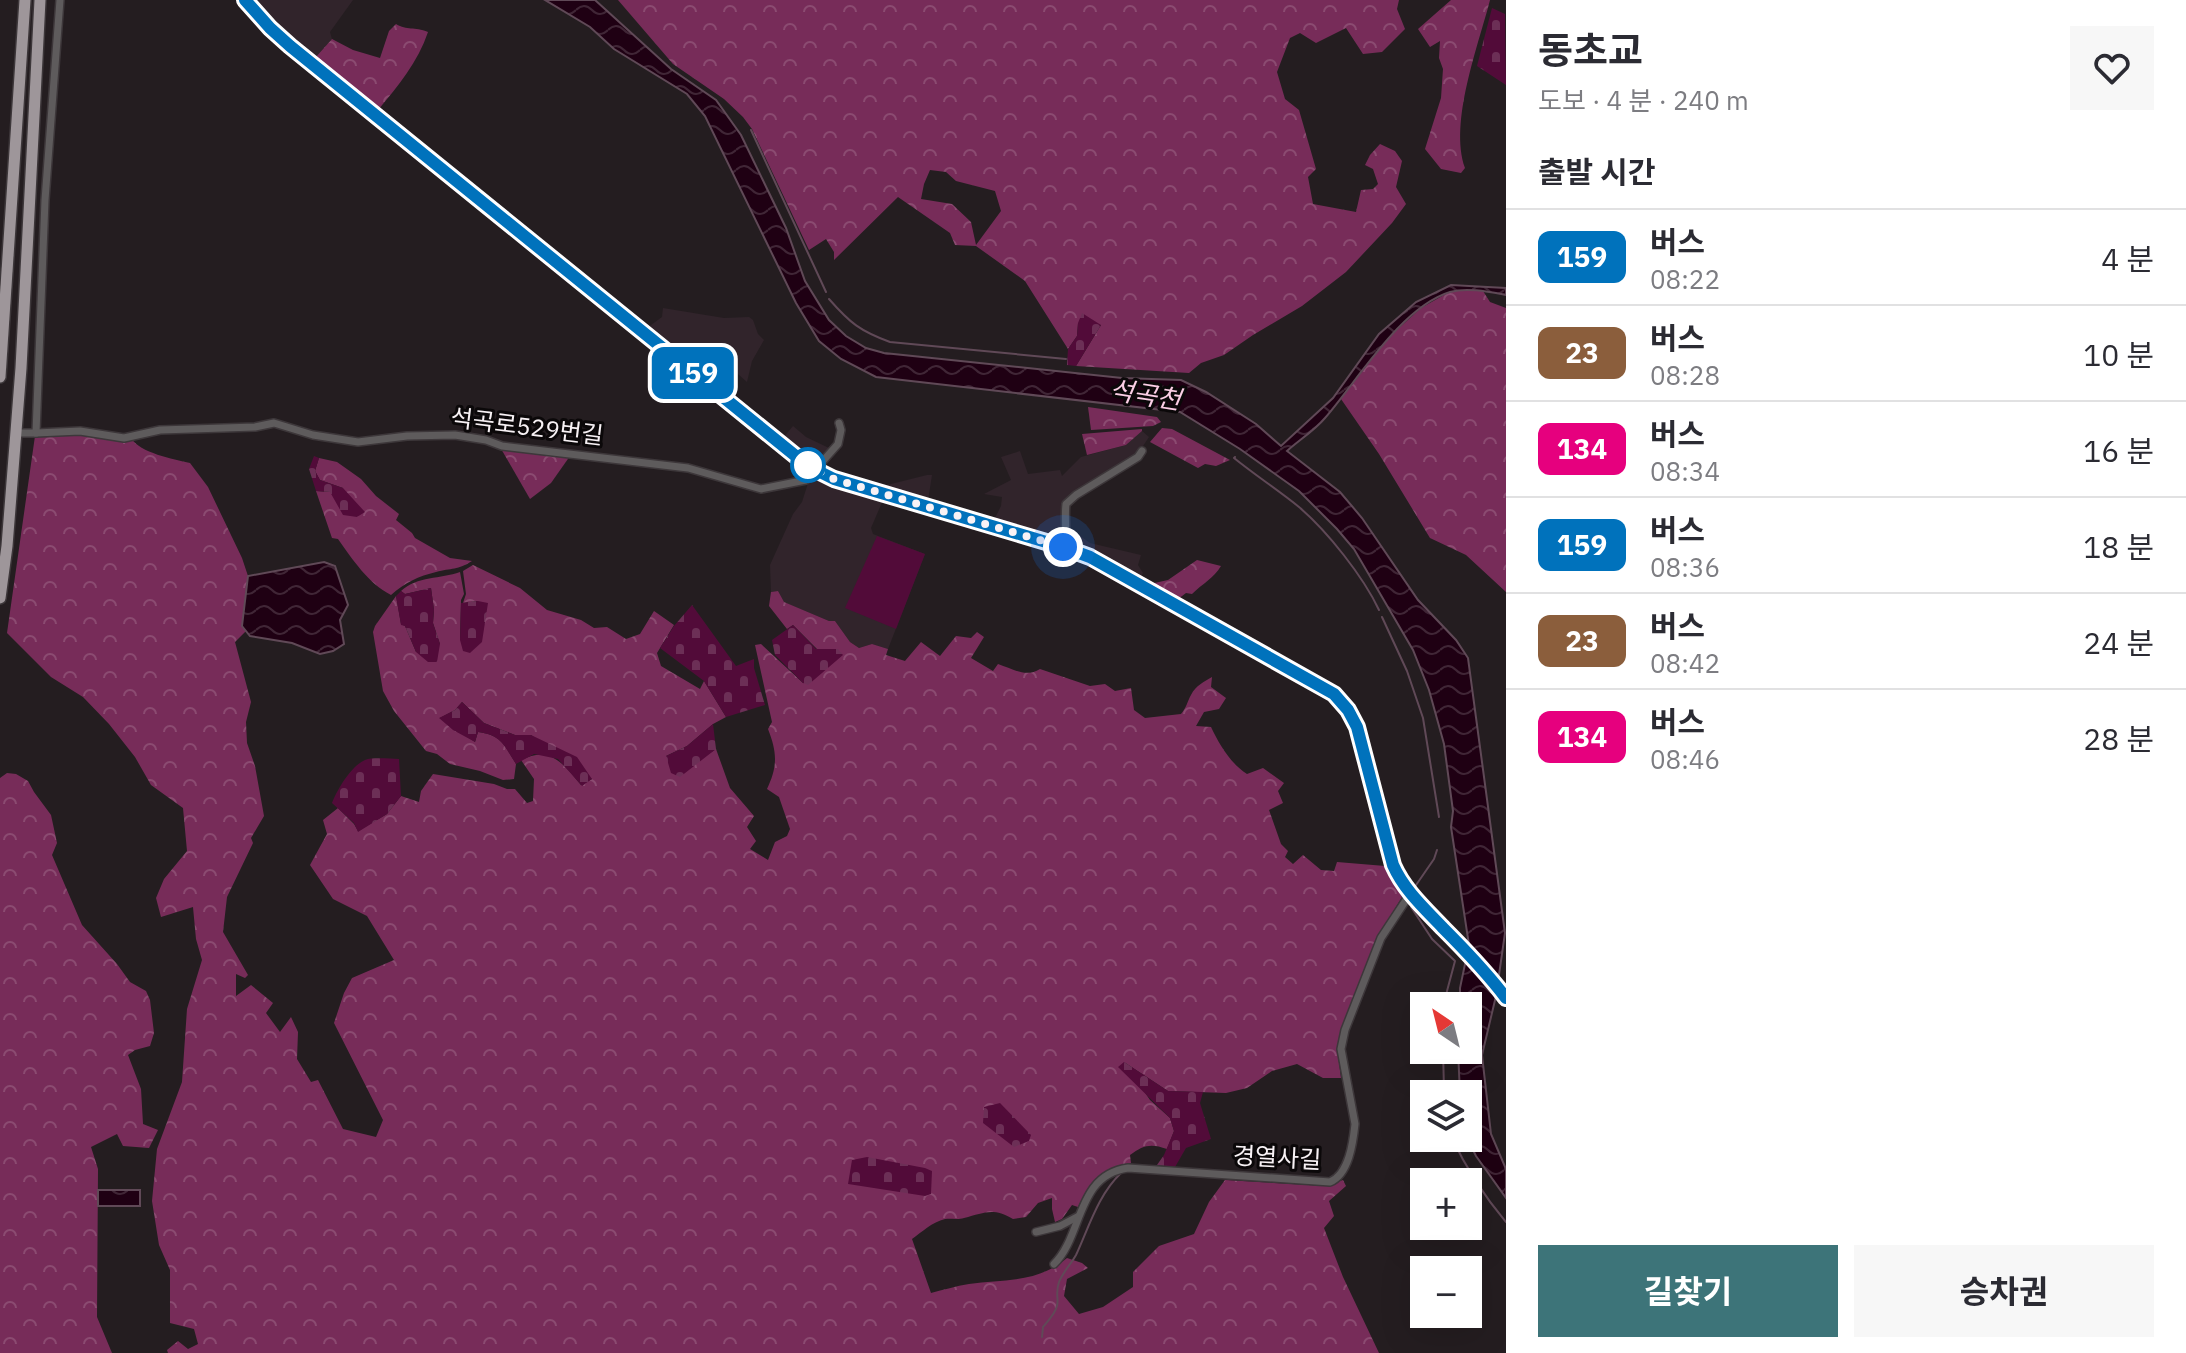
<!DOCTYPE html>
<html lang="ko">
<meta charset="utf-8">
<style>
body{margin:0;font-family:"IBM Plex Sans","Noto Sans KR",sans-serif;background:#f7f7f7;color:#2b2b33;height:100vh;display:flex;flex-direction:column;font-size:30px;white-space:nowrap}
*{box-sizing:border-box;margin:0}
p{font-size:26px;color:#7c7c81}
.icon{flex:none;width:44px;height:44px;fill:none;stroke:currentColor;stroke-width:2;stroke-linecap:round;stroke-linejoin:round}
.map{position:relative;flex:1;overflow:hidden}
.details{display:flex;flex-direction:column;background:#fff;width:680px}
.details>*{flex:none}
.badge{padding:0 16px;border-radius:12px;font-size:28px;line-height:52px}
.needle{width:52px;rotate:325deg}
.tools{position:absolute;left:1410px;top:992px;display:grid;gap:16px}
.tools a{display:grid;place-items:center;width:72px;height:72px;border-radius:0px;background:#fff;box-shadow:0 8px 32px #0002;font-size:40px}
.you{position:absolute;width:40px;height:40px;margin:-20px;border:6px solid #fff;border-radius:50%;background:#1a73e8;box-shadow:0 0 0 12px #1a73e833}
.map>.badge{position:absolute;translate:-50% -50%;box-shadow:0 0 0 4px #fff}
h2{padding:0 32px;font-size:30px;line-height:72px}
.round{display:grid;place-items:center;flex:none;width:84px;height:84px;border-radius:0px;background:#f7f7f7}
.summary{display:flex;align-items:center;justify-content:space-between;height:136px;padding:0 32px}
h1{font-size:38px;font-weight:700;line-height:60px}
.button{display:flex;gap:16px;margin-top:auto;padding:16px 32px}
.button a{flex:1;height:92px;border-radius:0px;background:#3d7479;color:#fff;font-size:32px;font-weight:700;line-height:92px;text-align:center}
.button a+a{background:#f7f7f7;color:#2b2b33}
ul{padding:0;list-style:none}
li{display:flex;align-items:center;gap:24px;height:96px;padding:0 32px;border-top:2px solid #e1e1e2}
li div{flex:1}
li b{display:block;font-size:30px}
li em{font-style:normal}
li .badge{min-width:88px;font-weight:700;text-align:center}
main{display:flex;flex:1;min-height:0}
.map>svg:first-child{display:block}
.built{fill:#31242b}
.forest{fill:url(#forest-crowns);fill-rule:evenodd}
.cemetery{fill:url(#cemetery-stones)}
.garden{fill:#520b39}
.water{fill:url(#water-waves);stroke:#604957;stroke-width:2}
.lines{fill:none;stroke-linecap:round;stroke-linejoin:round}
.stream{stroke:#604957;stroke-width:2}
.street-casing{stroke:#3d373a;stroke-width:10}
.secondary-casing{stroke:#3d373a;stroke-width:13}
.primary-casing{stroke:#3d373a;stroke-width:14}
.street{stroke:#5e5b5c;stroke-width:7}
.secondary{stroke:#827c7f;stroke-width:10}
.primary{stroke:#9e969a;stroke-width:11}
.line-casing{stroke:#fff;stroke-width:18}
.line{stroke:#0072bc;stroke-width:12}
.walk{stroke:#f8f2f5;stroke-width:8;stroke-dasharray:0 14.4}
.stop-dot{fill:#fff;stroke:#0072bc;stroke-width:4}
.labels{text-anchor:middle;stroke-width:6;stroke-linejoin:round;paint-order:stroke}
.street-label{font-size:24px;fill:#f8f2f5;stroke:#0b0809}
.water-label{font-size:26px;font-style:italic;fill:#fccfe6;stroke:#0b0809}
</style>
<main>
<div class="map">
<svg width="1506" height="1353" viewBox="0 0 1506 1353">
<defs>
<pattern id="forest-crowns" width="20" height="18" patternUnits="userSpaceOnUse" patternTransform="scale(2)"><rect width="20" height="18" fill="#772c59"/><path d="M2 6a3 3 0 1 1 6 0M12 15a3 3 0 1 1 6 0" fill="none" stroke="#8b4b71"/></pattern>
<pattern id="cemetery-stones" width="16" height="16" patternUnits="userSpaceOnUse" patternTransform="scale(2)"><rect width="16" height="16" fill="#520b39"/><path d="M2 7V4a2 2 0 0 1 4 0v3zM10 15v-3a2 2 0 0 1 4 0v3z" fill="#6c2f56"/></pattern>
<pattern id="water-waves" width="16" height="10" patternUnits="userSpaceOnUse" patternTransform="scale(2)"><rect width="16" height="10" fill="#1f0013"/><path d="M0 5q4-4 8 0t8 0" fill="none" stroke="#402636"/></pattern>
</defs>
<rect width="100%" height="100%" fill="#241d20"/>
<g class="built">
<polygon points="252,0 353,0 330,32 332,39 315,58 271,22"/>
<polygon points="663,308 724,318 749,317 753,320 758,334 764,340 752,361 747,382 713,352 703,361 694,366 647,328 662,317"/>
<polygon points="793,426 806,437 829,448 817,463 797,450 783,438"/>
<polygon points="1142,431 1149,437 1137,455 1067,501 1064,538 1061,539 994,520 1001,506 1002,497 984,494 1011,480 1001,457 1020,451 1028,474 1060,470 1062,476 1081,457 1126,445"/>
<polygon points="927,475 932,475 928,501 886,488 887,485"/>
<polygon points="813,476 820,481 883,500 871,528 873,534 925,554 888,649 872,644 859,648 850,642 835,621 829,621 783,602 778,591 771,592 770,565 793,514 802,502 809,480"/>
<polygon points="1076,533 1090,543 1141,555 1138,565 1143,573 1140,578 1106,558 1070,543 1071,535"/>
</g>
<g class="forest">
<path d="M618 0H1399L1397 9 1405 29 1382 52 1363 54 1346 28 1316 43 1300 33 1290 38 1277 72 1285 99 1299 110 1316 169 1308 177 1313 204 1356 212 1361 190 1373 189 1378 184 1373 169 1365 165 1370 155 1380 144 1395 151 1402 161 1396 187 1406 204 1392 223 1346 272 1302 306 1253 335 1224 355 1201 363 1189 373 1076 366 1101 325 1078 323 1077 336 1068 349 1025 281 976 246 955 245 950 233 898 197 834 260V252L826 239 809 250 752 129 743 117 724 99 673 64ZM930 170 946 172 956 181 995 191 1001 211 976 245 971 222 952 204 921 199 924 184Z"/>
<path d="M1451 0H1490C1478 47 1449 122 1465 168L1461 173 1441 169 1425 149 1441 98 1443 69 1439 58 1440 41 1430 47 1418 29Z"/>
<path d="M396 24C407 31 414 26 428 32 418 62 398 86 378 110L315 58 332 39 353 50 380 58 389 31Z"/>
<polygon points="1451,291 1483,291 1490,302 1506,308 1506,592 1466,555 1430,538 1379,454 1341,399 1387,339 1421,308"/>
<polygon points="1088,407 1157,417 1161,422 1153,426 1091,430"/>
<polygon points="1162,428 1172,429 1230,460 1216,466 1205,464 1198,468 1150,442"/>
<polygon points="1142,429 1142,431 1126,445 1087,455 1082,434"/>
<path d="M78 434 123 441 131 438C140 453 173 459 190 463L208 487 242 558 248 576 242 626 246 631 235 642 251 702 246 722 247 743 255 766 264 816 251 838 253 843 227 897 223 932 248 975 245 978 236 974V996L251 985 273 1003 266 1013 280 1032 291 1017 298 1032 297 1059 311 1082 318 1080 343 1129 376 1137 383 1120 334 1023 344 993 352 978 394 960 367 916 333 899 310 865 327 834 323 820 338 808 354 824 358 831 387 814 401 796 419 802 421 791 433 774 494 784 507 789H515L527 803 533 801 534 779 521 760C551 745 563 764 581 785L592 779 531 735H515L484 723 462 702 455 710 440 718 475 742 478 732C502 735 504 745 516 764L514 779 503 780 480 771 450 764 437 754 426 751 394 711 383 691 373 632 375 626 396 596 401 624 405 626 416 652 440 644 433 623 434 610 431 588 405 594 401 591C417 576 441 579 460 572L464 594 461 600 460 640 478 601 463 603 466 594 463 571 473 565 520 588 547 610 581 620 594 628 607 627 626 639 640 634 654 611 674 625 657 653 661 666 700 689 704 681 726 717 713 724 687 746 666 756 710 753 716 749 730 788 754 816 747 827 756 841 750 849 768 860 775 842 787 836 790 829 779 797 767 789C778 766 777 752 768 729L772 722 755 645 761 644 803 683 838 649H817L793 625 787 629 769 606 771 592 778 591 784 602 829 621H835L850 642 859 648 872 644 888 649 886 655 905 661 921 642 940 656 956 636 971 638 977 632 984 637 971 658 993 671 998 664C1013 669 1026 678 1040 669L1090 686 1105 684 1115 691 1131 688 1134 710 1145 718 1181 714C1187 707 1187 702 1191 695 1196 685 1204 682 1212 677L1211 687 1226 698 1219 709 1204 712 1196 726 1211 727C1219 744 1231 764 1247 774L1263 768 1284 783 1278 791 1283 803 1269 810 1281 844 1288 851 1285 857 1293 864 1303 855 1321 870 1334 871 1337 862 1385 866 1402 897 1379 935 1342 1029 1337 1048 1341 1078H1323L1297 1064 1272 1071 1247 1088 1226 1093 1168 1091 1124 1062 1150 1100 1170 1118 1174 1131 1167 1149C1151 1143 1143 1145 1130 1155L1131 1163C1099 1169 1093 1180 1078 1207L1072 1205 1062 1219 1055 1222 1052 1209V1198L1038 1203 1026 1217 1013 1219C993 1207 984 1213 964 1218 957 1220 951 1218 945 1219 932 1222 922 1232 912 1239L931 1293C943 1290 956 1286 969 1284 1005 1279 1038 1283 1067 1258L1082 1263 1088 1268 1067 1279 1064 1296 1079 1314 1103 1307 1133 1287V1272L1159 1246 1194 1234 1209 1202 1225 1180 1325 1186 1343 1180 1346 1186 1329 1201 1334 1216 1324 1228 1343 1277 1379 1353H168L167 1350 178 1341 188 1349 198 1344 194 1329 170 1323V1270L159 1245 152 1201 157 1149 182 1082 187 1009 202 960 196 939 193 907 161 917 156 898 164 879 187 851 183 808 151 785 135 757 109 724 83 697 51 677 7 633 35 436Z"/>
<polygon points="500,447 570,456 551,483 530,499"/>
<path d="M319 458 337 462 361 479 376 496 399 514 396 520 412 533 415 538 450 558 472 561C458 570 451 568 436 572 419 576 404 583 391 595 368 583 353 560 338 539L332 538 316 491 330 492 343 488 320 480 315 471Z"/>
<path d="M1197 560 1221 566C1214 578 1202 584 1192 594L1186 593 1178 599 1150 584 1168 580Z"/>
<polygon points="7,773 16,774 28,781 34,792 51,815 57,843 52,855 82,925 117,964 130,982 146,991 150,1000 154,1033 150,1046 135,1050 128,1055 141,1089 143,1124 158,1130 149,1148 123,1146 117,1134 91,1147 98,1169 97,1317 112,1353 0,1353 0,778"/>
</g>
<g class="cemetery">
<polygon points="1492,8 1505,14 1506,85 1477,66"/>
<polygon points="1082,313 1101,325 1076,366 1067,365 1068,349 1077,336 1078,323"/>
<polygon points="314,456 319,458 315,471 320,480 343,488 365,512 357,517 343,515 330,492 316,491 309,469"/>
<polygon points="431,588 434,610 433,623 440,644 437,662 428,662 416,652 405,626 401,625 396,596 401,591 405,594"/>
<polygon points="478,601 488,603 482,642 470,653 463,651 460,640 461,603"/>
<polygon points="692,605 736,666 754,659 754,668 765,705 726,717 704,681 660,648 674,626"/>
<polygon points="793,625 816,649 838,649 843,655 808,685 803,683 775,655 772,640"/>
<path d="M462 702 484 723 515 735H531L577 757 592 779 582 786 558 759 534 754 516 764C504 746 502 735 478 732L475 742 453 730 439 718 455 710Z"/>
<polygon points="713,724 716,749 680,777 671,773 666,756 687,746"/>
<path d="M399 759 401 796 387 814 358 832 354 823 332 803C337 790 351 766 365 760 373 757 390 759 399 759Z"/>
<polygon points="1124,1062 1168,1091 1203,1092 1200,1103 1211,1139 1186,1148 1175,1167 1157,1165 1164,1155 1174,1131 1170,1118 1118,1067"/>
<polygon points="1000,1103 1031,1135 1029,1141 1014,1147 983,1123 984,1107"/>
<polygon points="867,1157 925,1168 932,1171 931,1194 925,1196 848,1184 852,1160"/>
</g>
<polygon class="garden" points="877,536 925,554 896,629 845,608"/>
<g class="water">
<path d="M545 0H595L671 69 716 100 741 135 786 228 805 281 829 320 846 336 866 348 884 353 1122 378 1181 380 1206 392 1256 424 1281 446 1333 398 1379 334 1416 302 1451 285 1506 288V295C1490 292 1467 287 1450 292 1401 307 1358 380 1325 418 1314 431 1299 440 1287 451L1340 492 1362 518 1418 600 1456 640 1468 658 1505 933 1496 996 1482 1055 1491 1134 1506 1169V1198L1476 1156 1467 1138 1468 1094H1460L1458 1050H1468V1006H1460V988L1469 945 1451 827 1453 811 1444 744 1429 690 1413 650 1354 549 1337 529 1299 491 1240 449 1180 412 876 377 841 359 819 341 796 303 705 116 687 94 614 49 590 27Z"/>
<polygon points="324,562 335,566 348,605 340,620 344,644 333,651 320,654 292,643 250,636 242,626 248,576"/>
<rect x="98" y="1190" width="42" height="16"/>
</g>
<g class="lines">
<g class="stream">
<polyline points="751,130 826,292"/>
<path d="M829 299C850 323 860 331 890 342L1066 359"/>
<path d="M1235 457 1234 458C1255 475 1278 490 1299 507 1327 531 1363 576 1379 610"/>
<polyline points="1382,617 1407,671 1423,718 1439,817"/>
<polyline points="1420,896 1414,888 1434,859 1437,850"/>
<polyline points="1411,907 1432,939 1455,961 1447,991 1445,1006"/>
<polyline points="1443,1050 1444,1090"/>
<path d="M1452 1138C1466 1168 1485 1197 1506 1222"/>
<path d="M1042 1337 1043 1327C1048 1321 1055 1314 1057 1306 1059 1298 1055 1294 1059 1282 1063 1272 1071 1264 1076 1255 1089 1227 1098 1195 1121 1173"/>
</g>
<g class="street-casing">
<g id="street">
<polyline points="16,433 36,433 45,200 60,0"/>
<polyline points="36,433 80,431 124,438 160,430 255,427 274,423 313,435 358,442 407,436 455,435 486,440 502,446 688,468 761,489 806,480 838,444 841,430 839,423"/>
<path d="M1063 547C1068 534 1064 519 1066 504L1076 495 1138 457 1142 451"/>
<polyline points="1036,1232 1060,1226 1077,1217"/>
<path d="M1054 1264C1083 1236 1076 1175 1128 1168L1330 1182C1349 1174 1353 1143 1355 1124L1341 1049 1345 1030 1381 938 1410 894"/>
</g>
</g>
<g class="secondary-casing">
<polyline id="secondary" points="245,0 270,28 290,46 808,466 837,479 1063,547 1090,557 1334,694 1348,710 1357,727 1393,865 1402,883 1410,894 1466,951 1506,998"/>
</g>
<g class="primary-casing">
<g id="primary">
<polyline points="0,377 25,0"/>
<polyline points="0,598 7,546 21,368 40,0"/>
</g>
</g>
<use href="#street" class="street"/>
<use href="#secondary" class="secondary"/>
<use href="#primary" class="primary"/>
</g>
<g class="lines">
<g class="line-casing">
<path id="line" d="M245 0 270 28 290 46 808 466 834 479 1063 547 1090 557 1334 694 1348 710 1357 727 1393 865C1404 890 1424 908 1443 928 1465 950 1487 973 1506 998"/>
</g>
<use href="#line" class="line"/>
<polyline class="walk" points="808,465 834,479 1063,547"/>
</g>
<circle class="stop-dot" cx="808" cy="465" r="16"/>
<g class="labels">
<g class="street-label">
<text transform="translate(527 427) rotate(7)" y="8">석곡로529번길</text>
<text transform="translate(1277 1158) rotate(3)" y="8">경열사길</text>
</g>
<g class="water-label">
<text transform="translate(1145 395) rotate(9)" y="9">석곡천</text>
</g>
</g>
</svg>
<div class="tools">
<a><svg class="needle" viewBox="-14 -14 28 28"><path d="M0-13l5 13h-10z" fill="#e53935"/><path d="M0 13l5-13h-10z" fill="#7c7c81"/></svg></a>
<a><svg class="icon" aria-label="layers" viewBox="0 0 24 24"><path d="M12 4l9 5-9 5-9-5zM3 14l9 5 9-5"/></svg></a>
<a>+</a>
<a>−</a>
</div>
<div class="you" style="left:1063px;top:547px"></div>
<b class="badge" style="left:693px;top:373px;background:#0072bc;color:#fff">159</b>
</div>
<section class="details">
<div class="summary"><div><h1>동초교</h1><p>도보 · 4 분 · 240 m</p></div><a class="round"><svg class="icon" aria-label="heart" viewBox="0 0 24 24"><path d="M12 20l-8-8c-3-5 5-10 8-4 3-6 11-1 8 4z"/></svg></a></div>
<h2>출발 시간</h2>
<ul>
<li><span class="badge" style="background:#0072bc;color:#fff">159</span><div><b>버스</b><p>08:22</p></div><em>4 분</em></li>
<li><span class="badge" style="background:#8b5e3c;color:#fff">23</span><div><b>버스</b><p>08:28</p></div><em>10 분</em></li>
<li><span class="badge" style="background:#e6007e;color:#fff">134</span><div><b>버스</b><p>08:34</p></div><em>16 분</em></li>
<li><span class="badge" style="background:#0072bc;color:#fff">159</span><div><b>버스</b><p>08:36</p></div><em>18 분</em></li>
<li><span class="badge" style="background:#8b5e3c;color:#fff">23</span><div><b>버스</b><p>08:42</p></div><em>24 분</em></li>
<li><span class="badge" style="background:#e6007e;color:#fff">134</span><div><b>버스</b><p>08:46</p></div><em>28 분</em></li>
</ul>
<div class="button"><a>길찾기</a><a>승차권</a></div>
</section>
</main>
